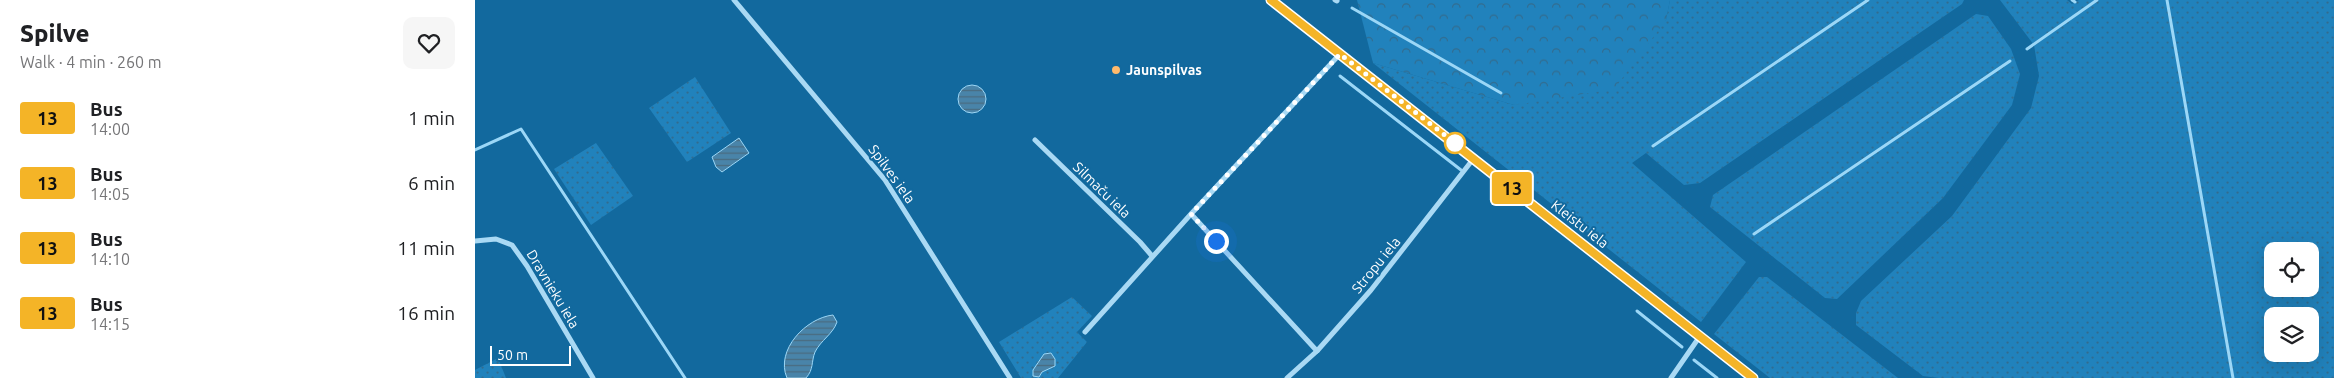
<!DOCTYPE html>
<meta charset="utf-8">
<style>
body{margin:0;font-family:Ubuntu,sans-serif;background:#f6f6f6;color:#202124;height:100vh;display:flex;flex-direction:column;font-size:19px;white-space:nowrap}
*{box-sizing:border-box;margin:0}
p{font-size:16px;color:#757577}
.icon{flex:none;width:28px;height:28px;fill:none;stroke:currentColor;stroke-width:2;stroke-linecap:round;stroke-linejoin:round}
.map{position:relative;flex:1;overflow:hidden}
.sheet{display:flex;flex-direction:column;background:#fff;width:475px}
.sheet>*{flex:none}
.badge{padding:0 10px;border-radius:4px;font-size:18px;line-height:32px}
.fabs{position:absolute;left:1789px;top:242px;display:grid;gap:10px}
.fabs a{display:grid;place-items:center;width:55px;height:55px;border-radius:10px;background:#fff;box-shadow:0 5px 20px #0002;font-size:25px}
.scale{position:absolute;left:15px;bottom:12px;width:81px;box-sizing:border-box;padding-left:5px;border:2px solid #fff;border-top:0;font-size:14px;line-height:18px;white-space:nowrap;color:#fff;-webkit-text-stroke:4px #12699e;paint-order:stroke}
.you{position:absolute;width:25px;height:25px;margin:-12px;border:4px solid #fff;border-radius:50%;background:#1a73e8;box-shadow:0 0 0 8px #1a73e833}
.map>.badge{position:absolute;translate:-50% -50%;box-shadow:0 0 0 2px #fff}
.round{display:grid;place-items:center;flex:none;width:52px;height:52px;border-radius:10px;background:#f6f6f6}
.summary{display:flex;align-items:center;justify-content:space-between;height:85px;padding:0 20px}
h1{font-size:24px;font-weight:800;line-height:38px}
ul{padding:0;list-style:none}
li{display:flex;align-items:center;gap:15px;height:65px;padding:0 20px}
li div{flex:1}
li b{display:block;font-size:19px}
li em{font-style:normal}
li .badge{min-width:55px;font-weight:700;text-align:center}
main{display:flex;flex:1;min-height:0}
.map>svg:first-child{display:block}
.grass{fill:url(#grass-dots);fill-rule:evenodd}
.forest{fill:url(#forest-crowns)}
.water{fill:url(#water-rules);stroke:#9bd7f7}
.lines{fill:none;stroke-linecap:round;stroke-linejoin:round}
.stream{stroke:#9bd7f7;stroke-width:3}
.minor{stroke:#a9d9f4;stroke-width:5}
.tertiary{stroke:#a9d9f4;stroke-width:9}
.line-casing{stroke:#fff;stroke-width:11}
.line{stroke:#f4b427;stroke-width:8}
.walk{stroke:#fff;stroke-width:5;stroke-dasharray:0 9}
.poi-dot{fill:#ffba6c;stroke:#12699e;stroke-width:2}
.stop-dot{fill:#fff;stroke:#f4b427;stroke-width:2.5}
.labels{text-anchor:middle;stroke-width:4;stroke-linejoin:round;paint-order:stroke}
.poi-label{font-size:14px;font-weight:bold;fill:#fff;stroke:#12699e;text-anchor:start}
.street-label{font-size:14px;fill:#fff;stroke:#12699e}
</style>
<main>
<section class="sheet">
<div class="summary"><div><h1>Spilve</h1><p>Walk · 4 min · 260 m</p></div><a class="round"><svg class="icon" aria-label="heart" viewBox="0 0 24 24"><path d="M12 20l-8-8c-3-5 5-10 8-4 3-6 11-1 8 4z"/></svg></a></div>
<ul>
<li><span class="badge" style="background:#f4b427;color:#111">13</span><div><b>Bus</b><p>14:00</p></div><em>1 min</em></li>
<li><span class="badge" style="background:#f4b427;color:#111">13</span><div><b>Bus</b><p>14:05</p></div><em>6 min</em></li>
<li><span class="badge" style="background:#f4b427;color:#111">13</span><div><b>Bus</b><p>14:10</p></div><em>11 min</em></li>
<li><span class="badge" style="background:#f4b427;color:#111">13</span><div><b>Bus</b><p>14:15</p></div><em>16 min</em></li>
</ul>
</section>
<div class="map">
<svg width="1859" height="378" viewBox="0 0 1859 378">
<defs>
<pattern id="grass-dots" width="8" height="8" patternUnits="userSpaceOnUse" patternTransform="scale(1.25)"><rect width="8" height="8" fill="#2182bc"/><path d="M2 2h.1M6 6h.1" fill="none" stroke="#326c8f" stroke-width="1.8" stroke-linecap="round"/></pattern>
<pattern id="forest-crowns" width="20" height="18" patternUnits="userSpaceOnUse" patternTransform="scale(1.25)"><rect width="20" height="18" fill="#2182bc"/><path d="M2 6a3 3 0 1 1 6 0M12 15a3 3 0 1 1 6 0" fill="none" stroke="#326c8f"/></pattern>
<pattern id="water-rules" width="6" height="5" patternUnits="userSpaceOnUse" patternTransform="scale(1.25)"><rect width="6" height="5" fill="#4984a9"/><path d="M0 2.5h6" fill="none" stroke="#4a6b7f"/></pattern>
</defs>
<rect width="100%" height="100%" fill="#12699e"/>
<g class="grass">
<polygon points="1195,0 1489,0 1487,4 1225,183 1209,185 1171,153 1157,163 1271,262 1226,322 898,63 1039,105 1191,20"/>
<path d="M1525 0H1592L1597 4 1604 0H1859V378H1464L1448 376 1381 325V313L1386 301 1477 216 1556 108 1564 76 1559 45ZM1798 251H1835V289H1798ZM1798 316H1835V354H1798Z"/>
<polygon points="1501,14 1513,16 1536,49 1545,74 1537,105 1468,198 1362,299 1350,298 1235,207 1238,195"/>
<polygon points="220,77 256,133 212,162 174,108"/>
<polygon points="121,143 158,196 116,225 79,169"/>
<polygon points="1284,277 1292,277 1423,378 1295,378 1239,334"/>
<polygon points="597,297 617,316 602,332 612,342 583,378 546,378 524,342"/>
<polygon points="23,358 31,378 0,378 0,370"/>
</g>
<polygon class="forest" points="882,0 1195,0 1191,20 1139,89 1039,105 898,63"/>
<g class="water">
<circle cx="497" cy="99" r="14"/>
<polygon points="264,138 274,153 247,172 241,167 237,157"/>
<path d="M358 315 362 322C358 334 346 340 340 352 336 362 339 369 331 378H312C300 350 331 318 358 315Z"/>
<polygon points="576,353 580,359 580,366 567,372 564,377 558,376 558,370 569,354"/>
</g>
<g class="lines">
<g class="stream">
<polyline points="1597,0 1600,2"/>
<polyline points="1692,0 1758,378"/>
<polyline points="877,8 1026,93"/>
<polyline points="1552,49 1622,0"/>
<polyline points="865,76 986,170"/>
<polyline points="1178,146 1393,0"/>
<polyline points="0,150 46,129 210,378"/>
<polyline points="1279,234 1535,61"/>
<polyline points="1162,311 1207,347"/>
<polyline points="1219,360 1242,378"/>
</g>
<g class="minor">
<polyline points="259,0 410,180 535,378"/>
<polyline points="860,0 862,1"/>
<polyline points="560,140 665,242 677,256"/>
<polyline points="716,214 842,351"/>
<polyline points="0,241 21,239 37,245 52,266 118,378"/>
<polyline points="610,332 716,214 865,54"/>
<polyline points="812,378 842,351 896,290 999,158"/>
<polyline points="1196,378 1225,336"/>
</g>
<polyline class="tertiary" points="796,0 1278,378"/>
</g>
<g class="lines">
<g class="line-casing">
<polyline id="line" points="796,0 1278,378"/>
</g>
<use href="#line" class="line"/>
<polyline class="walk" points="741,241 716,214 865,54 984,146 980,143"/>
</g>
<circle class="poi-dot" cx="641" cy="70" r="5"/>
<circle class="stop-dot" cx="980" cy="143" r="10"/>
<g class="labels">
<g class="poi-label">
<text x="651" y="75">Jaunspilvas</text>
</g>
<g class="street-label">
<text transform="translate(417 174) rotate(54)" y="5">Spilves iela</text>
<text transform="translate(627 190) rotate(44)" y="5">Silmaču iela</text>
<text transform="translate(1105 224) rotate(38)" y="5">Kleistu iela</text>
<text transform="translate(901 265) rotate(-51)" y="5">Stropu iela</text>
<text transform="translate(78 289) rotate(59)" y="5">Dravnieku iela</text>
</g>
</g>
</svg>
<div class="fabs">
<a><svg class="icon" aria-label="locate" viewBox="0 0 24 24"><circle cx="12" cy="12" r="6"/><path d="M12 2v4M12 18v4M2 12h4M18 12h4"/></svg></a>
<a><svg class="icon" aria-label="layers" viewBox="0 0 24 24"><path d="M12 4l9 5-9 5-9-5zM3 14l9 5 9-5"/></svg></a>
</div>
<div class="scale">50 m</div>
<div class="you" style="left:741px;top:241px"></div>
<b class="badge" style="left:1037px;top:188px;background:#f4b427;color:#111">13</b>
</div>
</main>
